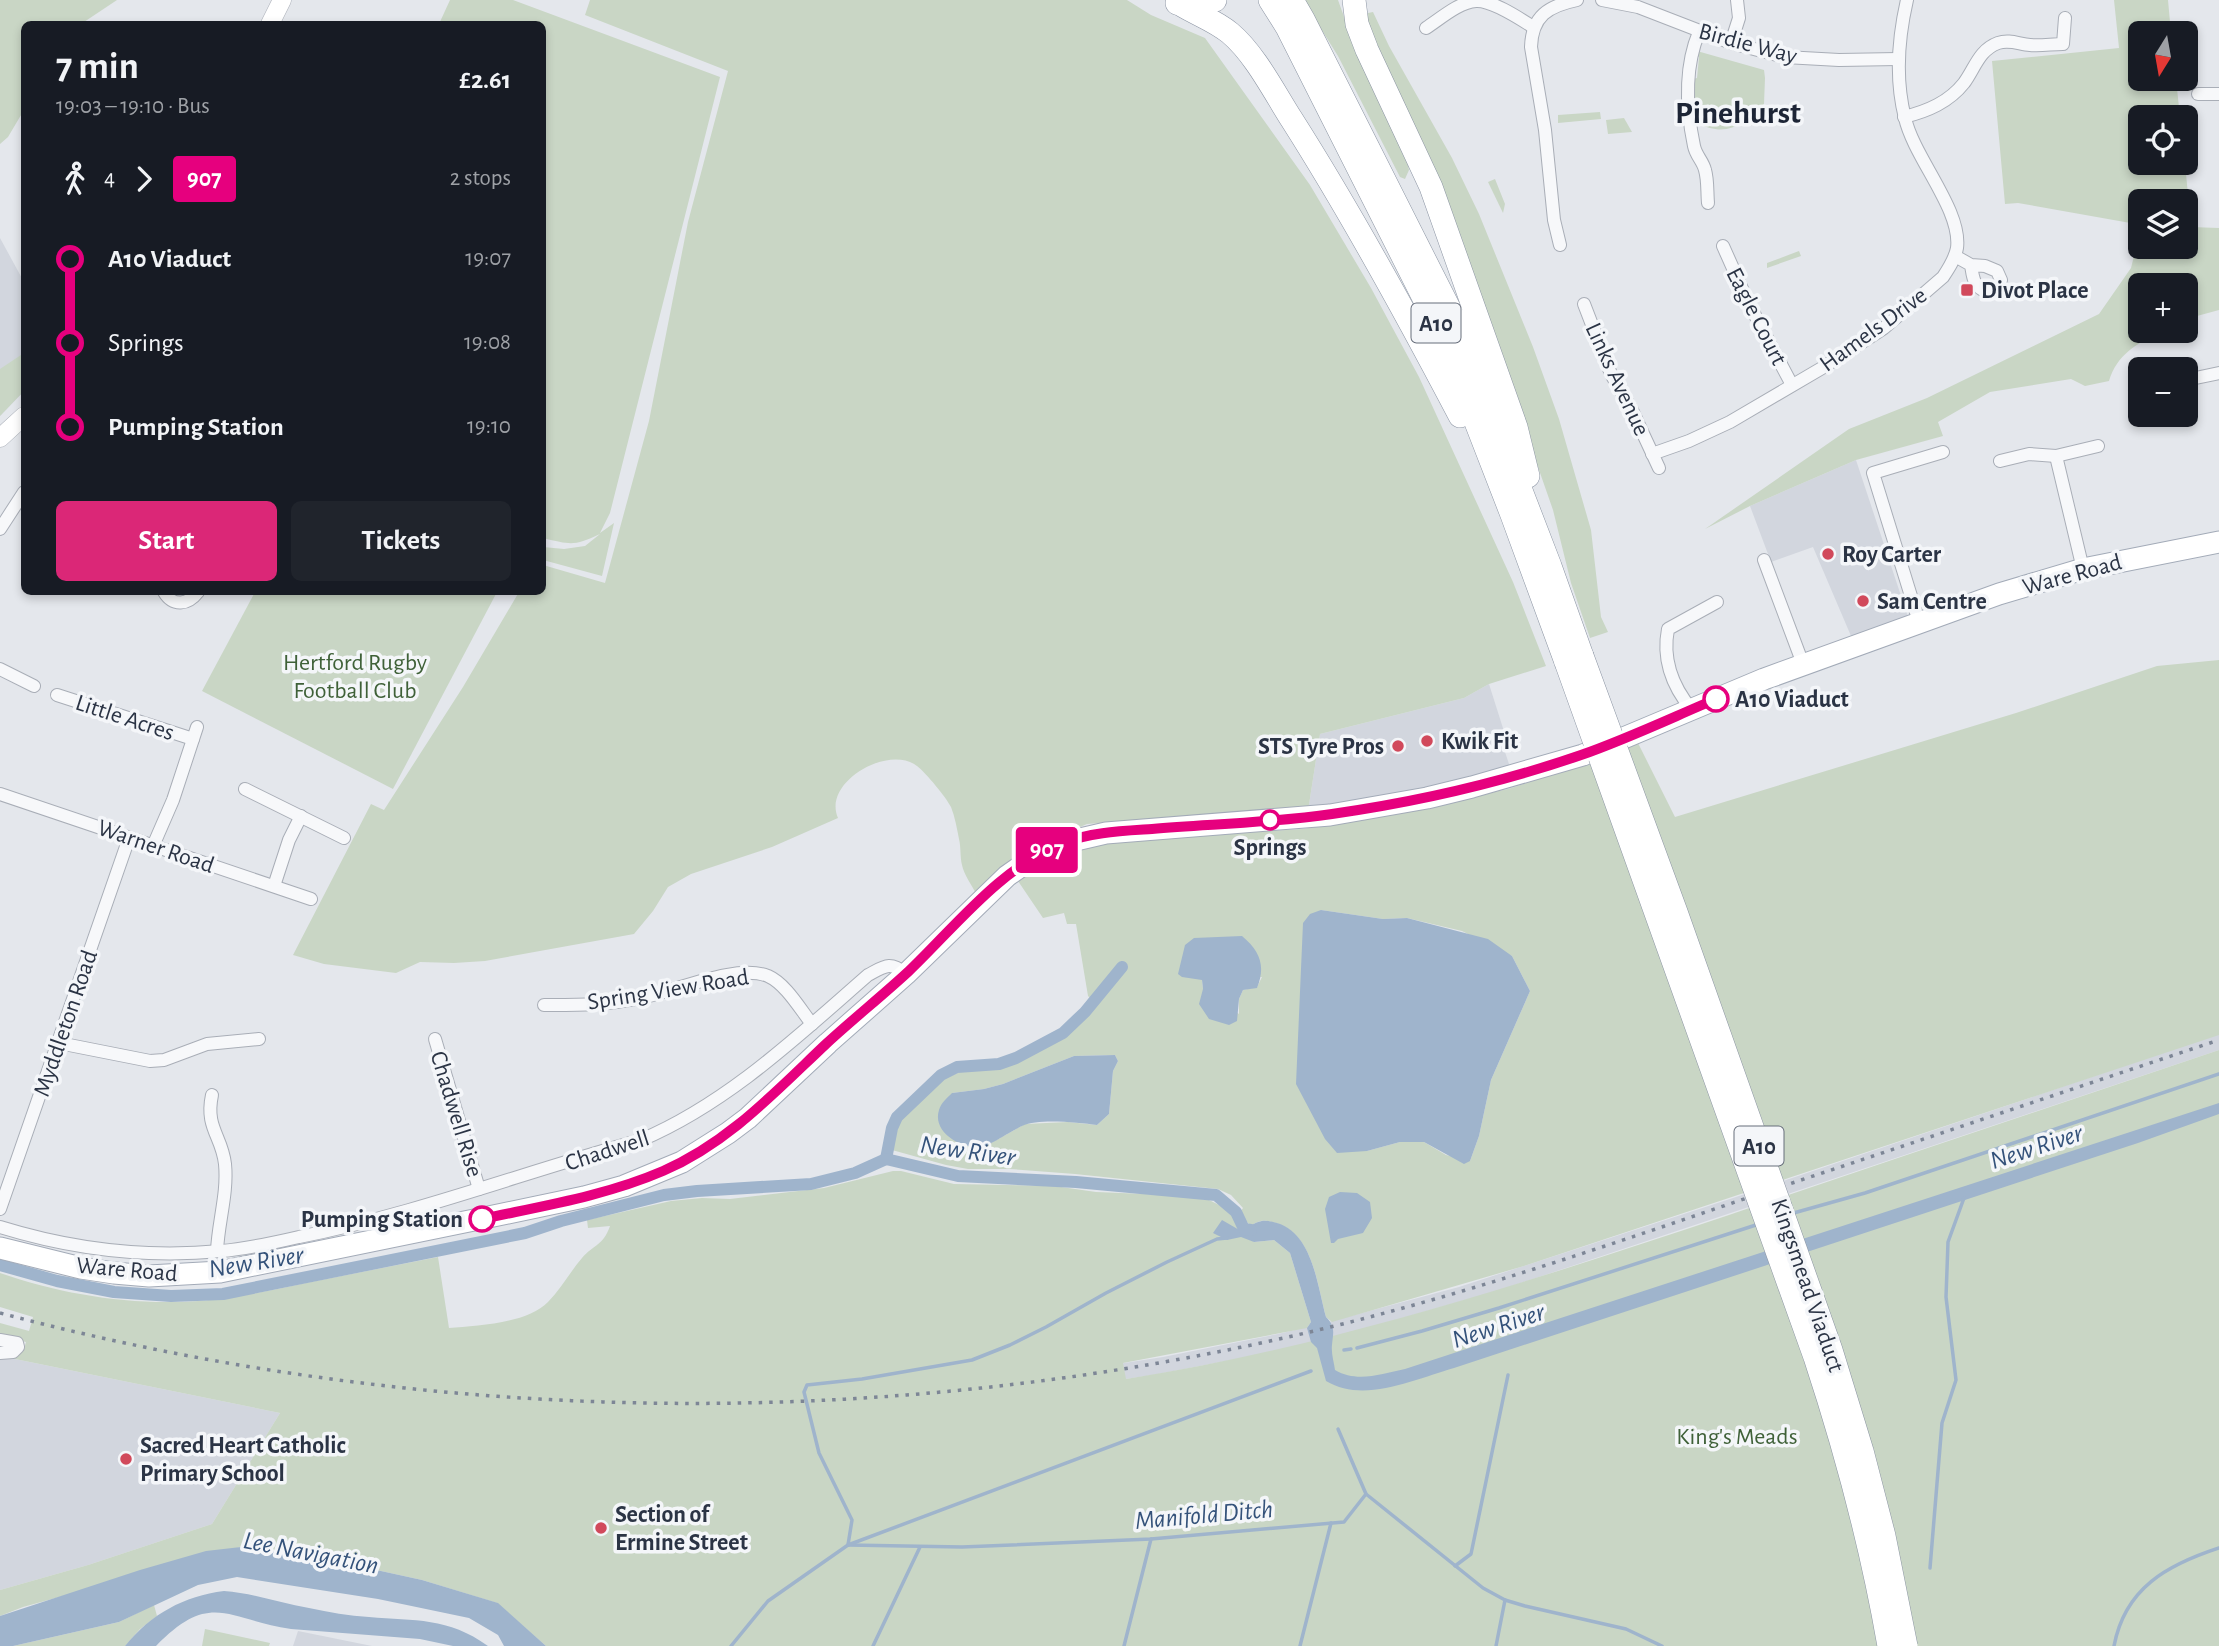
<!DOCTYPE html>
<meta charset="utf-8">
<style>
body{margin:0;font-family:"Alegreya Sans",sans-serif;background:#20242c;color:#f1f3f6;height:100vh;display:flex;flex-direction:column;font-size:26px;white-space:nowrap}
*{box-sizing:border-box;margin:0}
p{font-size:23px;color:#9ea1a6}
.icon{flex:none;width:38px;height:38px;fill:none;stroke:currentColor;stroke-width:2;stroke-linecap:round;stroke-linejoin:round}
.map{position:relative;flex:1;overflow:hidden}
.side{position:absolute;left:21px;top:21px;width:525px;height:574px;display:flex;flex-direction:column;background:#171b24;border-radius:10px;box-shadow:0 4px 10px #0003}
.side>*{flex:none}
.badge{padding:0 14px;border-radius:5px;font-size:24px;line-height:46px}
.needle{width:46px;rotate:191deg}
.fabs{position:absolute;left:2128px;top:21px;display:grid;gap:14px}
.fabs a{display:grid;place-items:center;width:70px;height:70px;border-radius:10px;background:#171b24;box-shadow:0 4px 10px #0003;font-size:35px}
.map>.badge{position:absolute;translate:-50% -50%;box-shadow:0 0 0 4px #fff}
.legs{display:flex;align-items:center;gap:10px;height:77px;padding:0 35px;font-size:23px}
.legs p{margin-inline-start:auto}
.head{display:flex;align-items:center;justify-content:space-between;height:119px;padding:0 35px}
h1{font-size:38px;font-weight:700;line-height:52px}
.button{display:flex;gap:14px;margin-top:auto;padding:14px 35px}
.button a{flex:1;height:80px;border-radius:10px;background:#db2777;color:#fff;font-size:28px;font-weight:700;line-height:80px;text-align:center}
.button a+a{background:#20242c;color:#f1f3f6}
ul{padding:0 35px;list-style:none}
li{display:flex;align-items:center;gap:24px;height:84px;font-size:26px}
li i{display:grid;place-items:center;width:10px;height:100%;margin:0 9px;background:currentColor}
li i::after{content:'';width:18px;height:18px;margin:-9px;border:5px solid;border-radius:50%;background:#171b24}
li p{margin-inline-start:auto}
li:first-child i{background:linear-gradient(#0000 50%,currentColor 0)}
li:last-child i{background:linear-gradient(currentColor 50%,#0000 0)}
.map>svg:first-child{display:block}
.built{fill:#d2d6de}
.green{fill:#c9d6c5;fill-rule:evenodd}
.water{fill:#9fb4cc}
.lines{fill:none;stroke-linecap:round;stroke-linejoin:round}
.stream{stroke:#9fb4cc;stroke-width:3.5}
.canal{stroke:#9fb4cc;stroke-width:12}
.street-casing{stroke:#a9aeb7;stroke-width:14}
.secondary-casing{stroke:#a9aeb7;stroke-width:19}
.primary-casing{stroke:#a3abb8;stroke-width:23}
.highway-casing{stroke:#8b94a3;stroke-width:24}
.street{stroke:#f7f8fa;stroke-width:12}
.secondary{stroke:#fff;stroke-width:18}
.primary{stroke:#fff;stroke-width:21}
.highway{stroke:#fff;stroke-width:23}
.rail{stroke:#7d8696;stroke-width:3.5;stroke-dasharray:3.5 7;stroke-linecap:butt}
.highway-bridge-casing{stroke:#8b94a3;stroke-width:24;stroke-linecap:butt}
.highway-bridge{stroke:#fff;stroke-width:23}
.line-1-casing{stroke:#fff;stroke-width:16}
.line-1{stroke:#e6007e;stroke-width:10}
.poi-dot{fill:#d1495b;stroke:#f4f6f9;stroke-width:2.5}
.stop-1-dot{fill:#fff;stroke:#e6007e;stroke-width:3.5}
.labels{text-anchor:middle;stroke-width:7;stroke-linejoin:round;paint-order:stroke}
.shield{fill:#f4f6f9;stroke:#676e7b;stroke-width:2}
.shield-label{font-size:23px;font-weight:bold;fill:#2b3445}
.street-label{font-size:24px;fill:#2b3445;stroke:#f4f6f9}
.poi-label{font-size:24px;font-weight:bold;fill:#2b3445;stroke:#f4f6f9;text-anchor:start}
.park-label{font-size:24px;fill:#3f6138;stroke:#f4f6f9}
.stop-label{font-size:24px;font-weight:bold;fill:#2b3445;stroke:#f4f6f9;text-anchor:start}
.water-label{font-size:26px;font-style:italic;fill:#34527a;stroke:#f4f6f9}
.district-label{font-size:32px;font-weight:bold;fill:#1d2536;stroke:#f4f6f9}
</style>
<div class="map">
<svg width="2219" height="1646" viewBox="0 0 2219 1646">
<rect width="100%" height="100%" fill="#e4e7ec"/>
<g class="built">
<polygon points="0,238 24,282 24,391 0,416"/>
<polygon points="1856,460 1909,620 1851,636 1813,547 1771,562 1750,506"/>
<polygon points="1489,684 1508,744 1503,746 1510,767 1446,786 1308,811 1320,734 1464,698"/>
<polygon points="2219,1034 2219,1050 1497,1291 1336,1337 1252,1356 1153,1375 1051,1390 1079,1370 1163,1357 1278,1334 1332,1321 1459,1287 1733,1198"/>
<polygon points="0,1356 280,1413 212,1524 88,1565 0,1590"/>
<polygon points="298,1631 372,1646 293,1646"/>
</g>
<g class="green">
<polygon points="0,0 117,0 81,24 24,24 24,110 8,137 0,144"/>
<path d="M450 0H513L720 77 610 513 600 533 614 523 602 576 543 560V547L564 549 585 546 600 534C574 546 572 545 543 538L542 24H439Z"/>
<path d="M590 0H1127L1151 15 1205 38 1310 185 1371 288 1419 377 1513 582 1546 666 1489 684 1464 698 1320 734 1308 811 1206 815 1087 824 1047 841 976 894C972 885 964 875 962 865 960 857 961 847 959 839 957 829 955 817 951 807 946 797 926 773 917 766 889 744 822 782 838 818L772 847 691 874 668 887 653 911 634 934 485 961 454 963 420 962 396 973 324 964 293 955 371 804 384 810 463 687 519 592H542L543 565 605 583 649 421 688 222 728 71 585 15Z"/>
<polygon points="1303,0 1338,0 1357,53 1406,157 1409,170 1405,179 1400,177 1338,56"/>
<path d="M2114 0H2168L2171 33H2140V79H2176L2180 117H2140V163H2185L2191 227 2219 228V310L2186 319V285H2140V331H2161C2137 344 2117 354 2109 381L2085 386 2071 379 1990 392 1938 422 1943 436 1856 460 1750 506 1705 529 1849 429 1927 398 2099 314 2131 268 2136 248V224L2018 203 2005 204 1992 61 2119 48ZM2140 201H2186V247H2140Z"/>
<polygon points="1373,12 1389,46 1452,158 1479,214 1533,347 1559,419 1591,530 1601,617 1608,632 1590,638 1571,583 1553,510 1495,344 1364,18 1368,13"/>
<path d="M1697 51 1764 70 1765 78 1764 104C1743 125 1727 138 1697 123L1693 79 1697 78 1699 57 1695 56Z"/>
<polygon points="1600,112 1601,119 1558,123 1558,115"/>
<polygon points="1624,118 1632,132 1608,134 1606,120"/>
<polygon points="1495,179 1505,204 1503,213 1488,182"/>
<polygon points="1799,251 1801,256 1767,268 1767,263"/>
<polygon points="24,353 24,391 0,416 0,369"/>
<polygon points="255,592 497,592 393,789 202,691"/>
<path d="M2219 660V1035L1524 1266 1332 1322 1326 1317C1317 1284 1313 1234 1276 1223 1265 1220 1260 1219 1251 1226L1239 1214 1243 1208 1231 1195 1218 1189 1075 1174 1010 1169H968L946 1165 892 1150 896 1132 902 1118 919 1100 944 1079 960 1072 1002 1068 1027 1056 1073 1030 1096 1004 1088 996 1076 924H1067L1064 913 1043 918 1018 881 1060 855 1086 846 1125 840 1302 829 1374 818 1508 789 1594 761 1638 743 1675 817 2016 713 2157 666ZM1321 910 1383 919 1407 918 1462 931 1512 956 1530 991 1491 1080 1479 1136 1470 1161 1446 1155 1424 1142H1400L1367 1151ZM1262 977 1257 987 1243 990 1239 999V1014L1203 989 1202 980ZM1115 1055 1118 1061 1113 1071 1109 1114 1097 1125 1068 1122 1025 1124 982 1148 952 1093 984 1089 1003 1084 1074 1056Z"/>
<path d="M2219 1050V1646H546L497 1603 422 1580 317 1557 241 1547 23 1607 0 1616V1590L88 1565 212 1524 280 1413 10 1358 24 1349 26 1342 0 1336V1323L29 1331 33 1317 0 1307V1273C55 1292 115 1303 174 1302 219 1302 262 1292 306 1283 350 1274 394 1266 438 1257L449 1328C478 1326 528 1323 548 1302 561 1289 570 1272 582 1258 594 1244 603 1246 610 1226L588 1228 587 1220 671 1201 702 1198 730 1199 824 1188 893 1171H901L954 1184 1054 1186 1096 1192 1170 1195 1209 1200 1223 1207 1236 1217 1237 1225 1254 1242 1274 1240 1290 1253 1311 1322 1307 1328 1123 1363 1126 1379C1333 1346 1531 1281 1729 1215 1892 1160 2056 1105 2219 1050Z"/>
<polygon points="154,1605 157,1616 140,1629 125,1646 13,1646 119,1622"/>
<polygon points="205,1629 270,1643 269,1646 202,1646"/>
</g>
<g class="water">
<polygon points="1321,910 1383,919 1407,918 1488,939 1512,956 1530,991 1491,1080 1479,1136 1470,1161 1464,1164 1424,1142 1400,1142 1367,1151 1337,1153 1325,1139 1296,1084 1303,923 1310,914"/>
<path d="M1242 936C1260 951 1266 966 1257 988L1243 990 1239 999 1237 1021 1229 1025 1209 1019 1199 1004 1203 989 1202 980 1182 977 1178 974 1185 945 1194 938Z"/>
<path d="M1115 1055 1118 1061 1113 1071 1109 1114 1097 1125C1078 1123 1040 1118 1022 1126 1013 1130 987 1147 980 1148 960 1148 932 1132 939 1110 941 1103 947 1098 952 1093L984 1089 1003 1084 1074 1056Z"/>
<path d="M2219 1103V1114L2138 1143 1454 1368C1415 1379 1364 1404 1326 1381L1317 1348 1311 1342 1307 1328 1311 1322 1290 1253 1274 1240 1254 1242 1241 1237 1227 1240 1213 1233 1222 1220 1241 1231 1237 1225 1242 1222 1247 1228C1259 1220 1264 1219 1277 1223 1313 1234 1317 1285 1326 1317 1336 1327 1333 1333 1332 1345 1331 1353 1334 1362 1335 1370 1357 1383 1381 1374 1405 1369Z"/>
<polygon points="1340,1192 1357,1193 1370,1202 1372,1218 1363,1233 1338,1239 1334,1243 1331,1243 1325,1209 1329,1197"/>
<polygon points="241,1547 317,1557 422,1580 498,1603 546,1646 504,1646 498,1635 469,1618 378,1599 237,1577 198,1585 119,1622 13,1646 0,1646 0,1616 140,1570 206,1551"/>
<path d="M224 1591C253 1593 280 1603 309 1608 329 1612 349 1616 369 1617 415 1621 448 1617 488 1646H453L420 1639 291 1629C226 1619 211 1590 156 1646H125C151 1614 184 1596 224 1591Z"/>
</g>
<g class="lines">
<g class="stream">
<polyline points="1790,1214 1865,1193 2219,1074"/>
<polyline points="1357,1348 1422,1331 1499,1308 1759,1224"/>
<polyline points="1344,1350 1351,1349"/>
<polyline points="1338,1429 1366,1494"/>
<polyline points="848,1545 962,1547 1151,1539 1344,1522 1366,1494 1483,1588 1505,1600 1525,1606 1626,1629 1662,1646"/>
<polyline points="848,1545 852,1520 819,1453 804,1392 807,1385 862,1379 972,1360 1010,1345 1046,1327 1106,1293 1167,1262 1217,1239 1227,1238"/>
<polyline points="1455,1566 1471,1554 1508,1375"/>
<polyline points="1930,1568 1942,1423 1956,1380 1946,1297 1948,1242 1964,1198"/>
<polyline points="731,1646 768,1601 848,1545 1311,1371"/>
<polyline points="873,1646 920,1547"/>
<polyline points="1124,1646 1151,1539"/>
<polyline points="1300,1646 1331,1523"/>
<polyline points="1496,1646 1505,1600"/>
<path d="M2114 1646C2125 1588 2167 1565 2219 1548"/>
</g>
<g class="canal">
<polyline points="886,1159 892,1128 897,1117 941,1075 957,1067 999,1064 1016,1058 1063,1033 1085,1012 1122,967"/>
<polyline points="0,1265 57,1281 114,1292 171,1296 223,1294 525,1233 561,1221 664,1195 697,1191 811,1184 855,1173 886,1159 958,1176 1076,1182 1216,1195 1236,1212 1244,1229 1251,1230"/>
</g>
<g class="street-casing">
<g id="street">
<polyline points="1602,0 1638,7 1731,43 1785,57 1839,60 1898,59"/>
<path d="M1426 28C1440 19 1459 2 1476 1 1492 0 1519 18 1533 27"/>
<path d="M1699 32C1684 68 1686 108 1694 146 1696 156 1703 161 1705 170 1708 180 1707 192 1708 203"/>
<polyline points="1731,43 1739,18 1737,0"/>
<polyline points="2198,94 2219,94"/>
<path d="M1904 117C1928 111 1949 102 1964 83 1975 68 1979 50 1998 43 2009 39 2019 44 2030 45 2041 46 2052 44 2063 44L2065 18"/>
<path d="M1560 245 1554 220 1545 130 1531 47C1532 16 1548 6 1577 0"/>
<polyline points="1723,246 1748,302 1792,385"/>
<path d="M1955 256 1971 265 1985 266 1997 271 2001 280 1997 289 1987 292C1973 287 1973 277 1971 265"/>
<polyline points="1584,304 1611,374 1632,410 1659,468"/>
<polyline points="2186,380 2219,373"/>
<polyline points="2135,391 2140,390"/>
<path d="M1652 454 1689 441 1730 422 1822 368 1884 328 1943 277C1949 268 1955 259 1957 248 1962 210 1914 158 1905 118 1895 79 1898 39 1907 0"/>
<polyline points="2056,456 2083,569"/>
<polyline points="2000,461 2029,454 2056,456 2098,446"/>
<polyline points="0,529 24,492"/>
<polyline points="1764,560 1803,664"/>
<path d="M164 592C173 607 188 605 198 592"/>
<polyline points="1919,622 1873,473 1943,452"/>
<polyline points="0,669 34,686"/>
<polyline points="57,695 193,739"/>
<path d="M1692 710C1672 686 1662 660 1668 629L1717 602"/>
<polyline points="245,789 344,838"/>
<polyline points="0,794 311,899"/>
<polyline points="153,846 173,800 197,727"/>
<polyline points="274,886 289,840 301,816"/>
<path d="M544 1005C575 1005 606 1005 636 999 672 993 735 963 768 976 786 984 800 1009 812 1024"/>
<polyline points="435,1039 479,1189"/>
<polyline points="59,1043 150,1061 164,1060 207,1044 259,1039"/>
<path d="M212 1095C205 1128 222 1136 225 1164 228 1193 218 1223 217 1251"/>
<polyline points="0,1209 129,838"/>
<path d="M0 1227C71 1249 147 1258 221 1251 247 1249 273 1243 299 1237 416 1214 527 1171 641 1140 728 1103 798 1036 868 975 885 966 890 961 906 974"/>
<polyline points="0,1340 17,1343 18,1347 13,1352 0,1353"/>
</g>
</g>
<g class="secondary-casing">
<g id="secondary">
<polyline points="270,24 282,0"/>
<polyline points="0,438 24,416"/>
</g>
</g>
<g class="primary-casing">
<polyline id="primary" points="0,1248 81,1268 114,1273 149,1276 220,1272 479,1219 584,1197 624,1186 682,1162 728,1133 748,1118 828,1043 906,974 1007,876 1027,862 1063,843 1106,833 1330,815 1427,798 1472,787 1583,755 1764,679 1999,594 2083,569 2219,542"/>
</g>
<g class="highway-casing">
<g id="highway">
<polyline points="1270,0 1287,27 1441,332 1512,515 1566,662"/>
<polyline points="1292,0 1303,19 1457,324 1550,566 1582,656"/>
<polyline points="1354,0 1357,24 1367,50 1431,187 1516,427 1528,476"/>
<polyline points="1177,3 1200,3 1215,0"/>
<path d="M1180 4C1196 14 1216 21 1230 33 1255 54 1274 92 1292 120 1353 216 1407 315 1460 416"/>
</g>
</g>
<use href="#street" class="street"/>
<use href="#secondary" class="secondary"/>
<use href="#primary" class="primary"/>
<use href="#highway" class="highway"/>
<path class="rail" d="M0 1313C415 1423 850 1433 1270 1341 1431 1306 1586 1253 1741 1200 1901 1147 2060 1093 2219 1040"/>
<g class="highway-bridge-casing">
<g id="highway-bridge">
<polyline points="1582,656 1676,912 1831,1350 1862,1451 1884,1536 1906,1646"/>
<path d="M1566 662 1815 1357C1846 1451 1872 1548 1889 1646"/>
</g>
</g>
<use href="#highway-bridge" class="highway-bridge"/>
</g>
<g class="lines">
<g class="line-1-casing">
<path id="line-1" d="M482 1219C542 1206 605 1196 663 1171 728 1143 775 1092 826 1044 853 1019 882 996 909 971 957 925 1000 868 1063 843 1091 832 1122 831 1152 829 1211 824 1272 823 1332 814 1416 802 1500 783 1581 755 1627 739 1671 718 1716 699"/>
</g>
<use href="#line-1" class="line-1"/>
</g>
<g class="poi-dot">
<rect x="1960" y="283" width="14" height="14" rx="3.5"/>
<circle cx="1828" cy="554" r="7"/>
<circle cx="1863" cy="601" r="7"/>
<circle cx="1427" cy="741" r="7"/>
<circle cx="1398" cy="746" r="7"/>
<circle cx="126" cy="1459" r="7"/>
<circle cx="601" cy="1528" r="7"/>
</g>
<g class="stop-1-dot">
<circle cx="1716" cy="699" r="12"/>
<circle cx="1270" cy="820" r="9"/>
<circle cx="482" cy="1219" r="12"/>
</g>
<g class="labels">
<g class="shield">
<rect x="1411.5" y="303.5" width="49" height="39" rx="5"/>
<rect x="1734.5" y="1126.5" width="49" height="39" rx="5"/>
</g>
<g class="shield-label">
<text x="1436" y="331">A10</text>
<text x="1759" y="1154">A10</text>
</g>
<g class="street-label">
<text transform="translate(1748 43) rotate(15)" y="8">Birdie Way</text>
<text transform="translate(1757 316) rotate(63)" y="8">Eagle Court</text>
<text transform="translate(1873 329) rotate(-36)" y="8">Hamels Drive</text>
<text transform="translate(1618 379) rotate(65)" y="8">Links Avenue</text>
<text transform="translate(2072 574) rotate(-15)" y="8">Ware Road</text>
<text transform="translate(125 717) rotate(18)" y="8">Little Acres</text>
<text transform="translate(156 846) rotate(19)" y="8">Warner Road</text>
<text transform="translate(668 989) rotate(-9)" y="8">Spring View Road</text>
<text transform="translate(65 1023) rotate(-71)" y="8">Myddleton Road</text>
<text transform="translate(457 1114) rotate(73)" y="8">Chadwell Rise</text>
<text transform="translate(607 1150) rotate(-18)" y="8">Chadwell</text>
<text transform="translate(127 1269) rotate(5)" y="8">Ware Road</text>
<text transform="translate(1808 1285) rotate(71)" y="8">Kingsmead Viaduct</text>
</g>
<g class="poi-label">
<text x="1981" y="298">Divot Place</text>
<text x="1842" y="562">Roy Carter</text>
<text x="1877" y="609">Sam Centre</text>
<text x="1441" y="749">Kwik Fit</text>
<text x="1384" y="754" text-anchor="end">STS Tyre Pros</text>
<text x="140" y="1453">Sacred Heart Catholic<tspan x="140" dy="28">Primary School</tspan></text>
<text x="615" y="1522">Section of<tspan x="615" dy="28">Ermine Street</tspan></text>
</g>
<g class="park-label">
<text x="355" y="670">Hertford Rugby<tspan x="355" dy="28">Football Club</tspan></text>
<text x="1737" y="1444">King's Meads</text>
</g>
<g class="stop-label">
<text x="1735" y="707">A10 Viaduct</text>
<text x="1270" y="855" text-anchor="middle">Springs</text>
<text x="463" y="1227" text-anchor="end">Pumping Station</text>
</g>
<g class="water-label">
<text transform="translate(2036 1146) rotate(-18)" y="9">New River</text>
<text transform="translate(968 1150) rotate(8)" y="9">New River</text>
<text transform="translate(256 1261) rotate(-9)" y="9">New River</text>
<text transform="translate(1498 1325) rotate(-18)" y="9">New River</text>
<text transform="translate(1204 1514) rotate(-5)" y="9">Manifold Ditch</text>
<text transform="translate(311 1552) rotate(11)" y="9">Lee Navigation</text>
</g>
<g class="district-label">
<text x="1738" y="123">Pinehurst</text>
</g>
</g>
</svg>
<div class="fabs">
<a><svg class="needle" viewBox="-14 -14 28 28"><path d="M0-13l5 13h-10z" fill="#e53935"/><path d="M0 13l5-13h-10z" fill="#9ea1a6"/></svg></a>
<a><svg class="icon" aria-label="locate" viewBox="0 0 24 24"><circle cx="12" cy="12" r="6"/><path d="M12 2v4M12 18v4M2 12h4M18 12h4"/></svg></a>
<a><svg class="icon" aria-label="layers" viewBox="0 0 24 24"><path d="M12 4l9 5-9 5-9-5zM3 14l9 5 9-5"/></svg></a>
<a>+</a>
<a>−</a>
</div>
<b class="badge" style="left:1047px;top:850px;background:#e6007e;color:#fff">907</b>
<section class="side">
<div class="head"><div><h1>7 min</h1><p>19:03 – 19:10 · Bus</p></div><b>£2.61</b></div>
<div class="legs"><svg class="icon" aria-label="walk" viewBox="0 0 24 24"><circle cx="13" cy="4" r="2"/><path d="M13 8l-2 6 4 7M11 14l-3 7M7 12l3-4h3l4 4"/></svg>4<svg class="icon" aria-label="forward" viewBox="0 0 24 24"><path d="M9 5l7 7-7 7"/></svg><b class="badge" style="background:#e6007e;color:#fff">907</b><p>2 stops</p></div>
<ul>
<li><i style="color:#e6007e"></i><b>A10 Viaduct</b><p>19:07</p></li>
<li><i style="color:#e6007e"></i><span>Springs</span><p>19:08</p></li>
<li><i style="color:#e6007e"></i><b>Pumping Station</b><p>19:10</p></li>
</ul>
<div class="button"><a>Start</a><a>Tickets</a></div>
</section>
</div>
